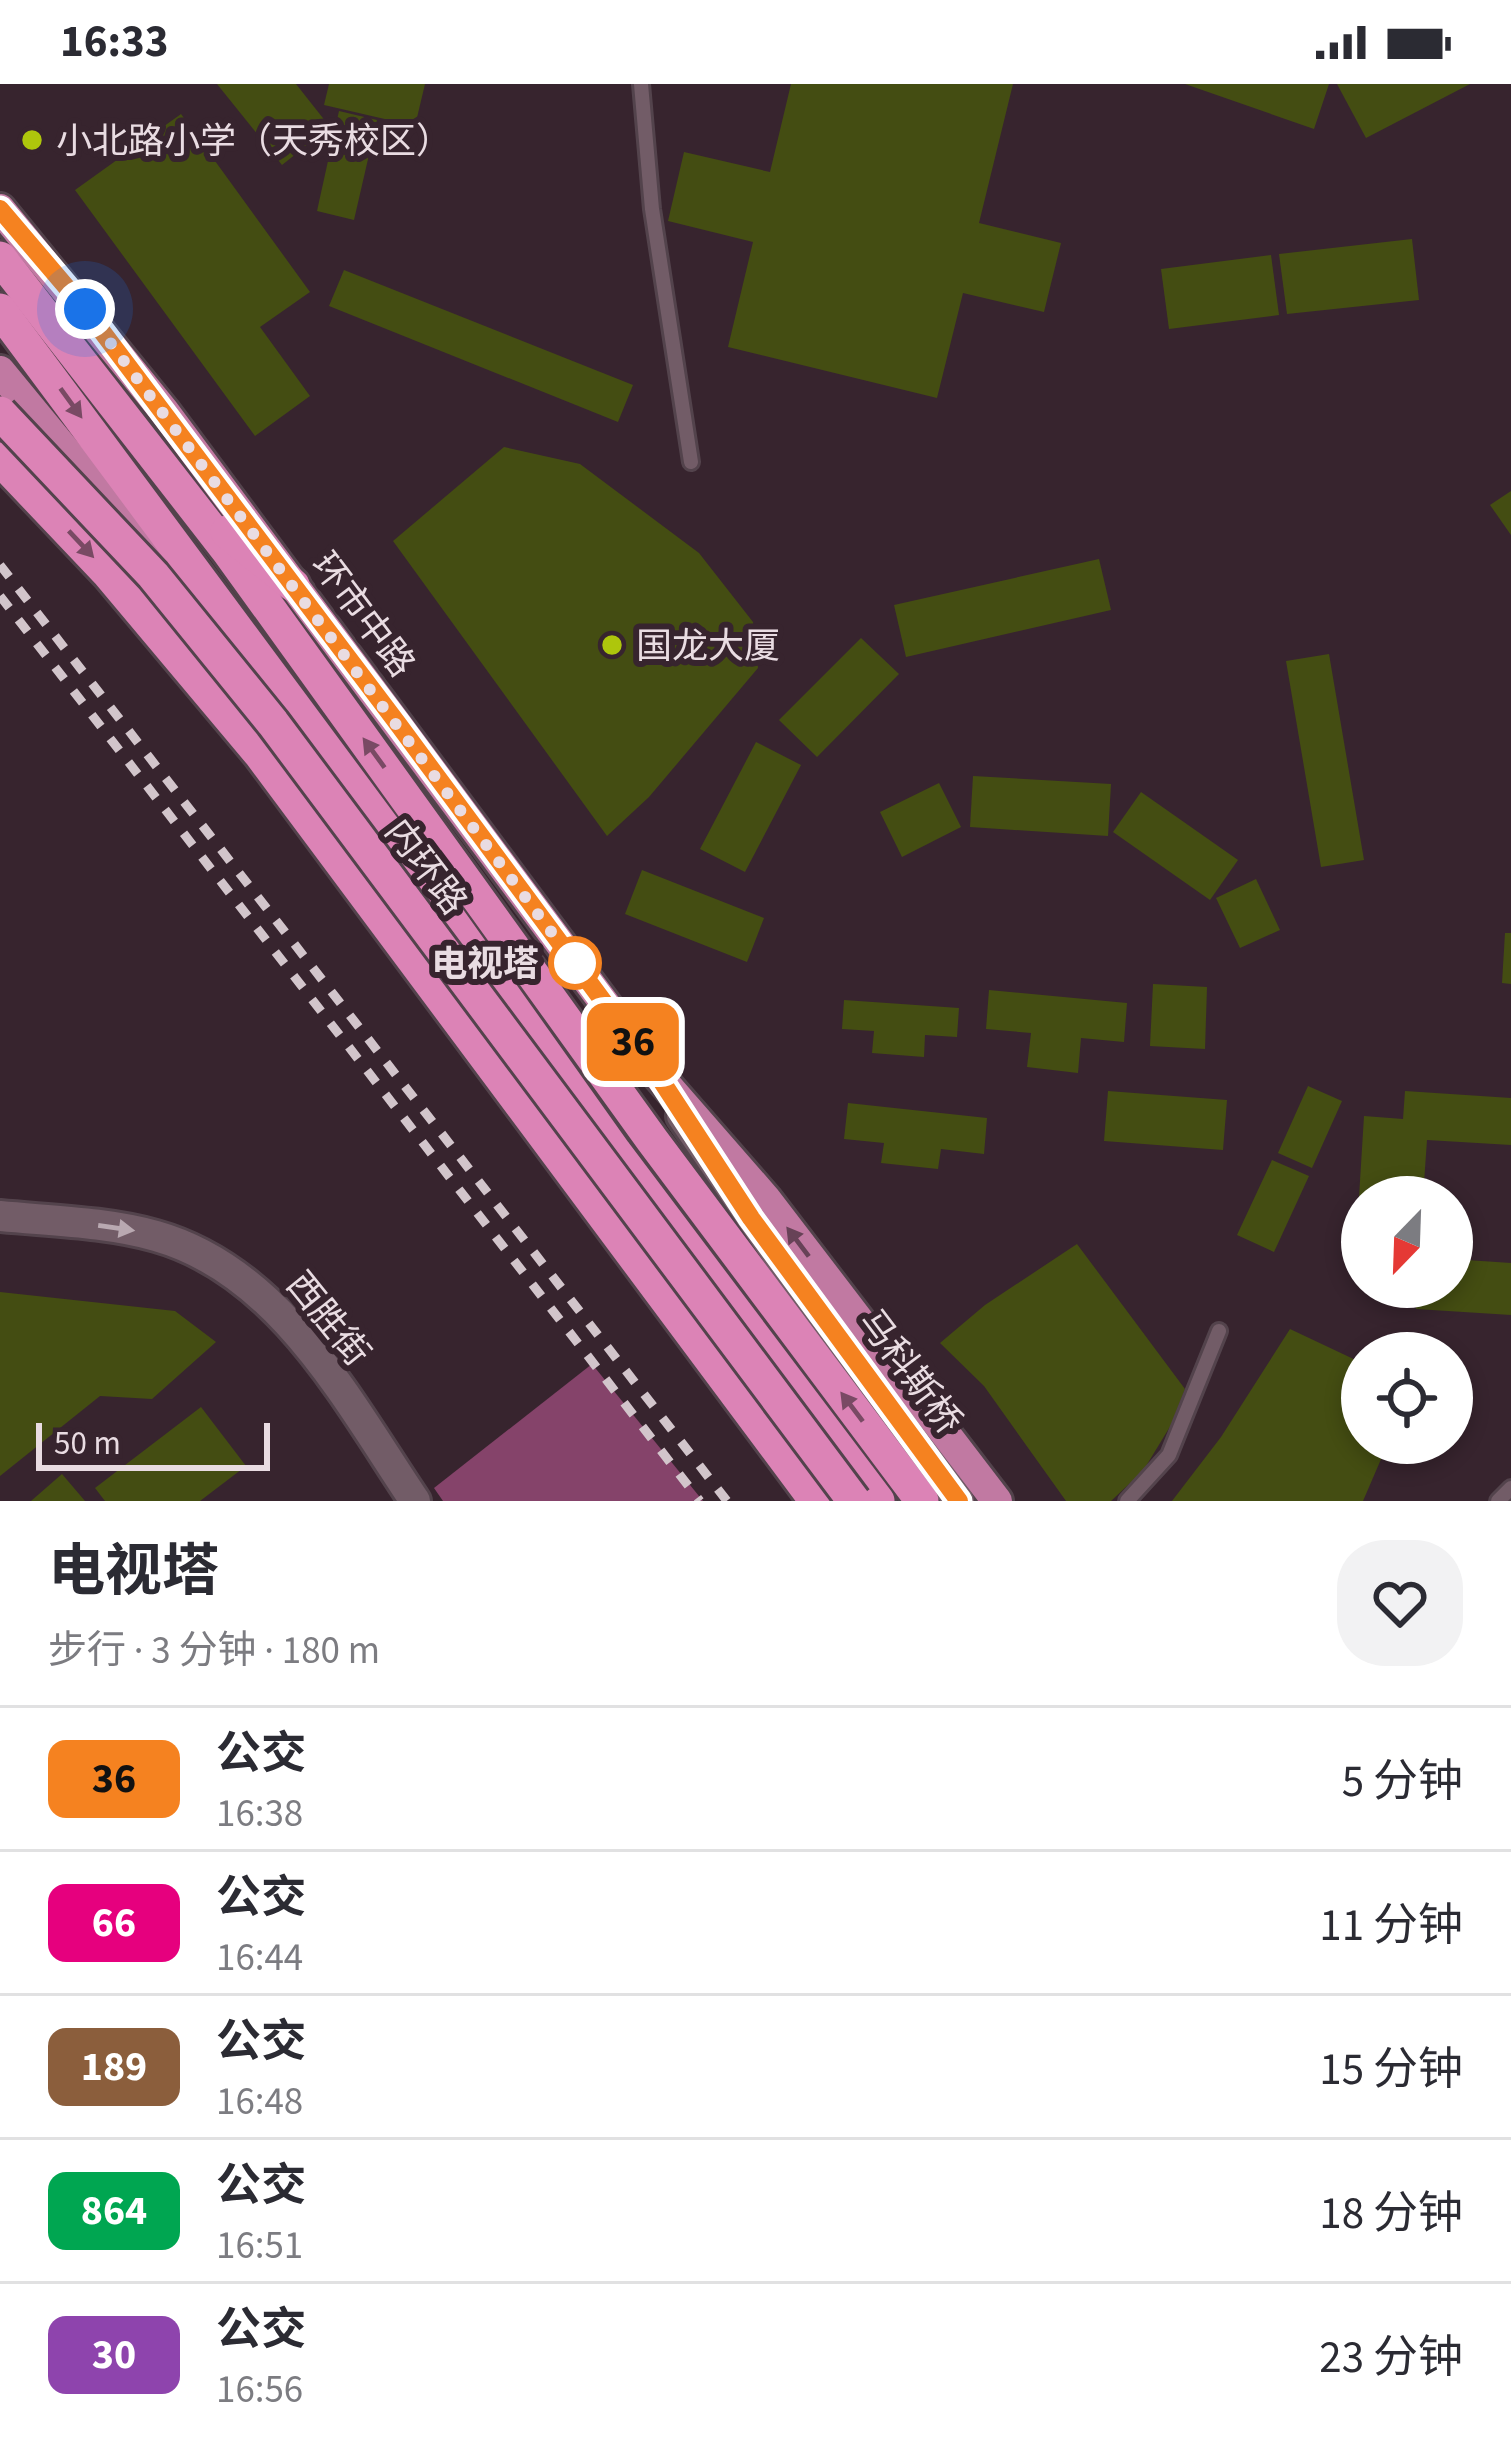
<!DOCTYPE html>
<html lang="zh">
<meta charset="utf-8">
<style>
body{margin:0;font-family:"Source Sans 3","Noto Sans SC",sans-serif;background:#f2f2f3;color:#2b2b33;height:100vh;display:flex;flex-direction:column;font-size:45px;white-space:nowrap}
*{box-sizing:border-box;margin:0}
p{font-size:39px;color:#7c7c81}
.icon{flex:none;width:66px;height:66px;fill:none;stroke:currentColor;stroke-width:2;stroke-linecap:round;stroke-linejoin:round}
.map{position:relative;height:1417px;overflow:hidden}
.sheet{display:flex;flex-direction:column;background:#fff;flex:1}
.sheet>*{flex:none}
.badge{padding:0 24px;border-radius:18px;font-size:42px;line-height:78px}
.needle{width:78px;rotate:203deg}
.buttons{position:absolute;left:1341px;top:1092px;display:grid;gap:24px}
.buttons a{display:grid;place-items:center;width:132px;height:132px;border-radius:50%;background:#fff;box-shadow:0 6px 18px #0003;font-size:60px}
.scale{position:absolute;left:36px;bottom:30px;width:234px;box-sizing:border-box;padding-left:12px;border:6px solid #e9dce2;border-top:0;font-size:33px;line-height:42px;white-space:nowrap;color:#e9dce2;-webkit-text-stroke:9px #37242e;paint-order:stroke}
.you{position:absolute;width:60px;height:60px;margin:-30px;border:9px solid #fff;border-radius:50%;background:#1a73e8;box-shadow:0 0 0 18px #1a73e833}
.map>.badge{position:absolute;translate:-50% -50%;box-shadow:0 0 0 6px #fff}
.round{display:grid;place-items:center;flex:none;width:126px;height:126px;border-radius:48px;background:#f2f2f3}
.overview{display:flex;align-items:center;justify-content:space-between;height:204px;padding:0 48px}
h1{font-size:57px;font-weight:700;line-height:90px}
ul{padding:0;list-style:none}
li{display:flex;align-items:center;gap:36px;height:144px;padding:0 48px;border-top:3px solid #e1e1e2}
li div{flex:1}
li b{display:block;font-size:45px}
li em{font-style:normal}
li .badge{min-width:132px;font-weight:700;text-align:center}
.status{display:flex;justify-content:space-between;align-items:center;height:84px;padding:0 60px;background:#fff;direction:ltr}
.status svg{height:33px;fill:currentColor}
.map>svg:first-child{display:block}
.forest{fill:#85436a}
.building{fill:#444d12}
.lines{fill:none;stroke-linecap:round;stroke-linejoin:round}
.service-casing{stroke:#53434c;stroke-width:20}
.tertiary-casing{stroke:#53434c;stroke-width:36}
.primary-casing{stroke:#53434c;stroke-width:36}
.trunk-casing{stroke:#53434c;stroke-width:39}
.service{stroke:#725c67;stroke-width:14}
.tertiary{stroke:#725c67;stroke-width:30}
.primary{stroke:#c179a2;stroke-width:30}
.trunk{stroke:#dc83b6;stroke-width:33}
.rail{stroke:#d2c5cb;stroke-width:9;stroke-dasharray:15 15;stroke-linecap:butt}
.trunk-bridge-casing{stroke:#53434c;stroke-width:39;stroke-linecap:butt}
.trunk-bridge{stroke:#dc83b6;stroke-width:33}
.oneway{fill:#794a64}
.oneway2{fill:#b9a9b1}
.oneway3{fill:#674257}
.line-casing{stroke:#fff;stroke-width:27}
.line{stroke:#f58220;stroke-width:18}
.walk{stroke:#e9dce2;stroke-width:12;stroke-dasharray:0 21.6}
.poi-dot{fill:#aec60c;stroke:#37242e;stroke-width:4.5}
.stop-dot{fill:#fff;stroke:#f58220;stroke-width:6}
.labels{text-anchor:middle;stroke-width:12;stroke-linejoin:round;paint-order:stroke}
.poi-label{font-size:36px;fill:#e9dce2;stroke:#37242e;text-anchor:start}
.street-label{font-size:36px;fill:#e9dce2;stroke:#37242e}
.stop-label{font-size:36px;font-weight:bold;fill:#e9dce2;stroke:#37242e;text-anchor:end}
</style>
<div class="status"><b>16:33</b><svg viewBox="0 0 49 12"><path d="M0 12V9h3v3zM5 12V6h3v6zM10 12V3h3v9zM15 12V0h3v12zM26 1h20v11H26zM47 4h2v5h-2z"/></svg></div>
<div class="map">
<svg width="1511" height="1417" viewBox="0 0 1511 1417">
<rect width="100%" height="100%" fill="#37242e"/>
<polygon class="forest" points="592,1280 703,1417 443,1417 434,1404"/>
<g class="building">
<polygon points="217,0 296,0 330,43 282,81"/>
<polygon points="329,0 425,0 415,42 324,21"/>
<polygon points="791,0 1013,0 979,139 1061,159 1044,228 963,209 937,314 728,263 753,158 668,137 684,68 770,88"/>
<polygon points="1185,0 1329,0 1314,45"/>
<polygon points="1337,0 1470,0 1366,54"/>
<polygon points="339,27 377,36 354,136 317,127"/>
<polygon points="181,30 310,208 260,243 310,312 255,352 75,106"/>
<polygon points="1412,155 1419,216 1287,230 1279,170"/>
<polygon points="1271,171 1279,231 1169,245 1161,185"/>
<polygon points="344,186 633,301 618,338 329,222"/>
<polygon points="504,363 580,380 699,469 753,538 758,584 649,713 607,752 393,457"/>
<polygon points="1511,407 1511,451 1490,421"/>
<polygon points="1099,475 1111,526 906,573 894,521"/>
<polygon points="861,554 899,590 817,673 779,636"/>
<polygon points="1329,570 1364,776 1321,783 1286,577"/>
<polygon points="756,658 801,681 745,788 700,765"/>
<polygon points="973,692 1111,700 1108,752 970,743"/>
<polygon points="939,699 961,743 902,773 880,728"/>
<polygon points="1141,708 1238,776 1210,816 1113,748"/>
<polygon points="642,786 764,834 747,878 625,830"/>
<polygon points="1256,795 1280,846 1240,864 1216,814"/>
<polygon points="1505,849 1511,849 1511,900 1502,899"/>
<polygon points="1153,900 1207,903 1205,965 1150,962"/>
<polygon points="989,906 1127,919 1124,958 1081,954 1078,989 1027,983 1031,949 986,945"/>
<polygon points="844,916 959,924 957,953 925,951 924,973 872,969 874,947 842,945"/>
<polygon points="1308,1002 1342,1017 1312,1084 1278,1069"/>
<polygon points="1108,1007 1227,1016 1223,1066 1104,1057"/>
<polygon points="1405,1007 1511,1014 1511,1061 1427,1056 1423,1113 1359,1113 1364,1032 1403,1035"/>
<polygon points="848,1019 987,1034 984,1070 941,1065 938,1085 881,1079 884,1059 844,1055"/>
<polygon points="1272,1076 1309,1092 1274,1168 1237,1151"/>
<polygon points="1077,1160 1185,1305 1171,1341 1143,1387 1111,1417 1066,1417 984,1302 940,1259 985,1221"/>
<polygon points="1452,1175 1511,1179 1511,1231 1416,1225 1417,1203 1452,1203"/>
<polygon points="0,1208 175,1227 216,1258 152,1315 100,1312 0,1392"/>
<polygon points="1290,1245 1362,1279 1362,1359 1388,1359 1363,1417 1172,1417 1221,1353"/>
<polygon points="201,1323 246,1382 200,1417 105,1417 95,1404"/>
<polygon points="62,1390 85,1417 31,1417"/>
</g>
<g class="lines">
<g class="service-casing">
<g id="service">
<polyline points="641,0 652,125 691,378"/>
<polyline points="1127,1417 1169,1371 1219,1247"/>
<polyline points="1498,1417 1511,1404"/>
</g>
</g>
<g class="tertiary-casing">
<g id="tertiary">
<polyline points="682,1032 800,1204 959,1417"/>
<path d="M0 1132C52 1137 106 1138 156 1152 280 1187 347 1316 415 1417"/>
</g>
</g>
<g class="primary-casing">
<g id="primary">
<polyline points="0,125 164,327 657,990 766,1115 997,1417"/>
<polyline points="0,287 138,455 203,515"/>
</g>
</g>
<g class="trunk-casing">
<g id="trunk">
<polyline points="0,174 228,467 652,1056 922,1417"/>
<polyline points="0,226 400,765 615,1068 878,1417"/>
<polyline points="0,375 108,489 260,670 816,1417"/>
<polyline points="227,448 293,501"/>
</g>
</g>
<use href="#service" class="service"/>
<use href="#tertiary" class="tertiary"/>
<use href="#primary" class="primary"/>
<use href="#trunk" class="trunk"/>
<g class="rail">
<polyline points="0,481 727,1417"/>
<polyline points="0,512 700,1417"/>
</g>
<g class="trunk-bridge-casing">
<polyline id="trunk-bridge" points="0,329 153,491 273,639 854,1417"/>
</g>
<use href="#trunk-bridge" class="trunk-bridge"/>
</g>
<defs><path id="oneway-solid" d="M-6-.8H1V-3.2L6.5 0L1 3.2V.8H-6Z" transform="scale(3)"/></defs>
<g class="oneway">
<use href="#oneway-solid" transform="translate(71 319) rotate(54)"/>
<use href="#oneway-solid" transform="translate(81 460) rotate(47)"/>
<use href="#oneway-solid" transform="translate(374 669) rotate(-126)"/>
<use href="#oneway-solid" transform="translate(852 1323) rotate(-127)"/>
</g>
<use class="oneway2" href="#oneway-solid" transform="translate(116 1144) rotate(8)"/>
<use class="oneway3" href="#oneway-solid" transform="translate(798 1158) rotate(-127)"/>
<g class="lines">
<g class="line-casing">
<polyline id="line" points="0,125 85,225 398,640 657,990 751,1134 959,1417"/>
</g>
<use href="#line" class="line"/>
<polyline class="walk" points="85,225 579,885 575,879"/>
</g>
<g class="poi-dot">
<circle cx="32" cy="56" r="12"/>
<circle cx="612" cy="561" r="12"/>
</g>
<circle class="stop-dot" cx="575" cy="879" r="24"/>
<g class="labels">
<g class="poi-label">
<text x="56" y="69">小北路小学（天秀校区）</text>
<text x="636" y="574">国龙大厦</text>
</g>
<g class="street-label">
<text transform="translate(364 530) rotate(53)" y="13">环市中路</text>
<text transform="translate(427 782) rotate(53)" y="13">内环路</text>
<text transform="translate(329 1234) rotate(51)" y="13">西胜街</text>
<text transform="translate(911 1287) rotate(53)" y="13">马科斯桥</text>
</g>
<g class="stop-label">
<text x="539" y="892">电视塔</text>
</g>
</g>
</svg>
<div class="buttons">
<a><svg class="needle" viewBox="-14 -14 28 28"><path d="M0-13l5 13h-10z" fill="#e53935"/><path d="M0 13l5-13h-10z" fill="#7c7c81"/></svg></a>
<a><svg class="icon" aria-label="locate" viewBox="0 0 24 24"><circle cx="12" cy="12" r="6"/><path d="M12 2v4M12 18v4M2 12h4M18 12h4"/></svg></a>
</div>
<div class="scale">50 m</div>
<div class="you" style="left:85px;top:225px"></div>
<b class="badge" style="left:633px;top:958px;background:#f58220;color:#111">36</b>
</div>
<section class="sheet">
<div class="overview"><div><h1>电视塔</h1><p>步行 · 3 分钟 · 180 m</p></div><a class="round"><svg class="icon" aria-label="heart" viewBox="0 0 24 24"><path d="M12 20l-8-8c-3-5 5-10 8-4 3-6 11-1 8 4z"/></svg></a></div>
<ul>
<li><span class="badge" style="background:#f58220;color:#111">36</span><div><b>公交</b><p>16:38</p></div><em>5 分钟</em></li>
<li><span class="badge" style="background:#e6007e;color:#fff">66</span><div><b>公交</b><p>16:44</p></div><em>11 分钟</em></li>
<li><span class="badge" style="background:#8b5e3c;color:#fff">189</span><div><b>公交</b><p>16:48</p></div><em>15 分钟</em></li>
<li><span class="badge" style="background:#00a651;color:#fff">864</span><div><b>公交</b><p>16:51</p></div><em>18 分钟</em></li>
<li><span class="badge" style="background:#8e44ad;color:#fff">30</span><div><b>公交</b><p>16:56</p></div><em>23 分钟</em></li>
</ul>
</section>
